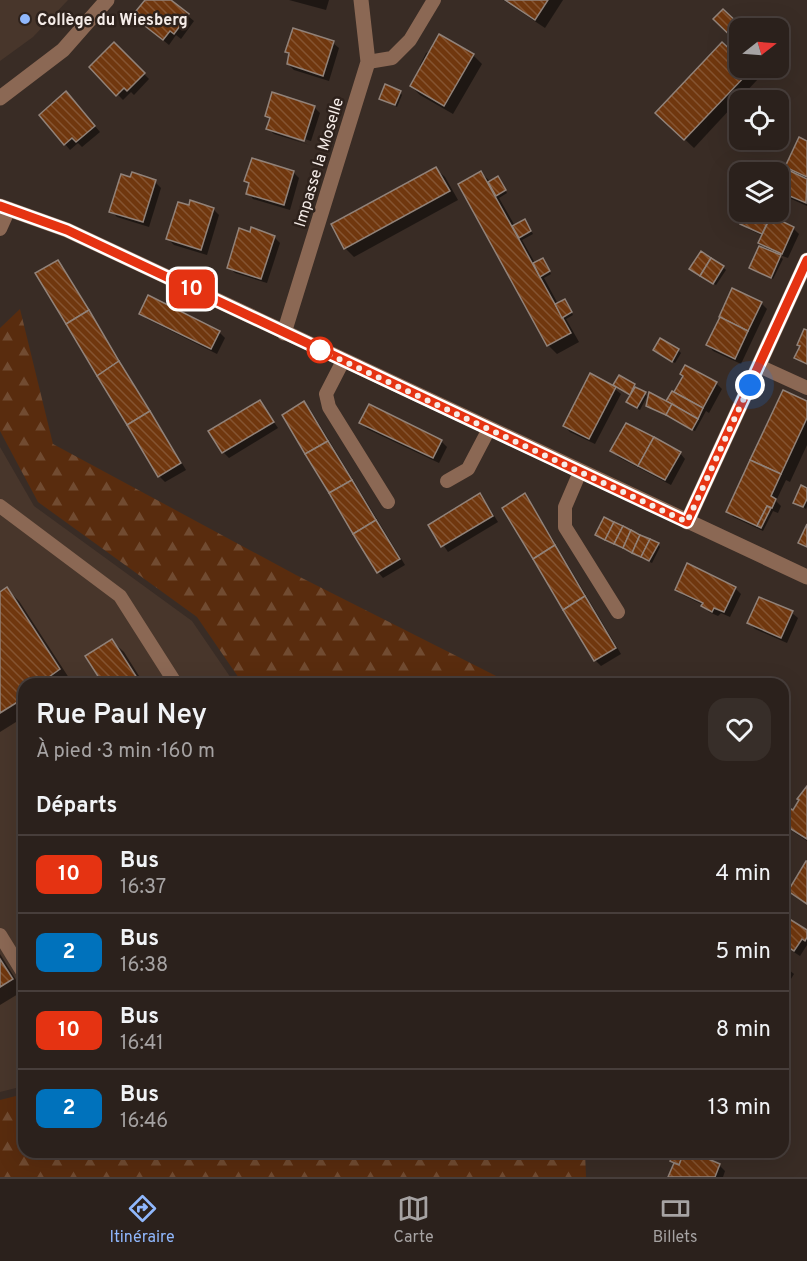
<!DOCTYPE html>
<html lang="fr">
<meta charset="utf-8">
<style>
body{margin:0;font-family:Overpass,sans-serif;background:#372e29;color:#f1f3f6;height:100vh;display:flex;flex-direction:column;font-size:22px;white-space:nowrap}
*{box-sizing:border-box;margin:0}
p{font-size:20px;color:#a6a3a3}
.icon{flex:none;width:33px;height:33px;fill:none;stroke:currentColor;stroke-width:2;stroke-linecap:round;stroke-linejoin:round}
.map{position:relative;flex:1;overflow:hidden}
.drawer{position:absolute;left:18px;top:678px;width:771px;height:480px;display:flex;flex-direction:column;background:#2b211c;border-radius:18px;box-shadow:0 6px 24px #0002,0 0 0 2px #473e3b}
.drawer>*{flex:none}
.badge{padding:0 12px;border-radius:9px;font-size:21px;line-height:39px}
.needle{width:39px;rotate:73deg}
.buttons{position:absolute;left:729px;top:18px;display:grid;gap:12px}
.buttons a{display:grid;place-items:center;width:60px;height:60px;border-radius:12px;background:#2b211c;box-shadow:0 6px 24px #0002,0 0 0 2px #473e3b;font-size:30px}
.you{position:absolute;width:30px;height:30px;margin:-15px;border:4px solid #fff;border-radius:50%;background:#1a73e8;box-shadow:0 0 0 9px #1a73e833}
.map>.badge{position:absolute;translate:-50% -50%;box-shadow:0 0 0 3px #fff}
h2{padding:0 18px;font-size:22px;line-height:54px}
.round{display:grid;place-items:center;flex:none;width:63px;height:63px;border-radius:18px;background:#372e29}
.headline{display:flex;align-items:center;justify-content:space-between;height:102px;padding:0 18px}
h1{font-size:28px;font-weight:600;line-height:45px}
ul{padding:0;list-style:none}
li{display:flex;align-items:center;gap:18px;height:78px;padding:0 18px;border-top:2px solid #473e3b}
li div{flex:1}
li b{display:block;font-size:22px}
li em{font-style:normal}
li .badge{min-width:66px;font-weight:700;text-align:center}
.dock{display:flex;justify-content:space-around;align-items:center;height:84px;border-top:2px solid #473e3b;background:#2b211c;font-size:16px;color:#a6a3a3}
.dock a{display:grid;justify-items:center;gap:3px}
.dock .current{color:#90b8fd}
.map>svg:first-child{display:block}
.built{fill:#48362b}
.forest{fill:url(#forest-firs)}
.shadow{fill:#0007}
.building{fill:url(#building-back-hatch);stroke:#918279;stroke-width:1.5}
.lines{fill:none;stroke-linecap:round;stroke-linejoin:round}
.service{stroke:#8b6854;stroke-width:14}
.minor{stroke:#8b6854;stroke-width:15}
.line-casing{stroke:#fff;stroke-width:14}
.line{stroke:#e53312;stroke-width:9}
.walk{stroke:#f5ece8;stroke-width:6;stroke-dasharray:0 10.8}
.poi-dot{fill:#90b8fd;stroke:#2e221c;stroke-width:2}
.stop-dot{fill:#fff;stroke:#e53312;stroke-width:3}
.labels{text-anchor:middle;stroke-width:5;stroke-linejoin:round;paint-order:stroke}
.poi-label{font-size:16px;font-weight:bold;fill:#f5ece8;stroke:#2e221c;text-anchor:start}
.street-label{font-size:16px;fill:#f5ece8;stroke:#2e221c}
</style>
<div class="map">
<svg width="807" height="1177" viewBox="0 0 807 1177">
<defs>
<pattern id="forest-firs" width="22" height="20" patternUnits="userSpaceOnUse" patternTransform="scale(1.5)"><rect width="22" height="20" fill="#592c0e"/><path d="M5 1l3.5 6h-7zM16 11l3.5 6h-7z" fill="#714b31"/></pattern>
<pattern id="building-back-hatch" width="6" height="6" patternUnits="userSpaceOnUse" patternTransform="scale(1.5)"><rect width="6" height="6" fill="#70370e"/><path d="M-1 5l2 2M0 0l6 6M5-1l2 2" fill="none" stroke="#855431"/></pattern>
</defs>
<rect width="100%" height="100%" fill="#392c25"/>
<g class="built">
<polygon points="0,0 68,0 33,37 0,61"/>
<polygon points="0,447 34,506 192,621 235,684 24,684 24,1086 0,1092"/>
</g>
<g class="forest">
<polygon points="20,309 53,444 296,575 512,684 243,684 197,617 38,502 0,431 0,328"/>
<polygon points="24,1094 24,1152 585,1152 586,1177 0,1177 0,1100"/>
</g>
<g class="shadow">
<polygon points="147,0 169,0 194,21 181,39 176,35 169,45 140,21"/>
<polygon points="289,0 329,0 326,10"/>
<polygon points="503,0 563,0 545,28"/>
<polygon points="333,43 339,48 329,81 294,70 288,64 290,55 286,52"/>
<polygon points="114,44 149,79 134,95 131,92 123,100 91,67"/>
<polygon points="431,51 473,55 482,64 453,114 420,95 411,86 420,70 420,65 426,53"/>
<polygon points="740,68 746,68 758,79 694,148 657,113"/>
<polygon points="400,92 402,95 397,107 381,98"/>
<polygon points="72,99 100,132 82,147 78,143 70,150 65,144"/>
<polygon points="314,107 320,113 311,141 273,129 273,132 310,145 274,134 268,128 270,120 266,116"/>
<polygon points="807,142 807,206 778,193 778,174 794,174 787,167"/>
<polygon points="436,169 445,177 458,200 354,257 345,248 333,225"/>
<polygon points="293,172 299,178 290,210 253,199 248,193 250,185 246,181"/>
<polygon points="481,173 491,182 500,181 507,193 499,198 515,226 527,224 533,234 522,240 535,263 545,262 551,274 544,278 558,304 567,303 573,315 566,319 579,342 557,354 548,345"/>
<polygon points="155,182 161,188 149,227 117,217 111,211"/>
<polygon points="213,209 219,215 207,255 174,245 168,239"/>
<polygon points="747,212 762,212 759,216 793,228 799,234 788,258 777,254 783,259 773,279 753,270 769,252 760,242 763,236 748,229 742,223"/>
<polygon points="274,237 280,243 267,283 235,273 229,267"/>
<polygon points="57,261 63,267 186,470 165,482 159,476 37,273"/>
<polygon points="723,267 726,270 716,285 694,272"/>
<polygon points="761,303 767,309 741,364 713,351 708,345"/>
<polygon points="141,314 219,332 225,338 217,354 147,319"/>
<polygon points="678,350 681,353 675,363 657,352"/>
<polygon points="686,367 716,383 722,389 709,413 706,411 695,431 648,405 666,403 681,396 676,391 685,377"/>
<polygon points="619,377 647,396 640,410 631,405 632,396 615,385"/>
<polygon points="615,389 621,394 595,444 570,432 564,426"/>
<polygon points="260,402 278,428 229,458 223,452"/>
<polygon points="304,403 310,409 405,565 383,578 378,572"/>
<polygon points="807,403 807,445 790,482 786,480 776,501 781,506 778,513 773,511 763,531 733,517 728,511"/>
<polygon points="361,423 441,441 447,447 439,463 367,429"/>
<polygon points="612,451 680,453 685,459 671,485 618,457"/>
<polygon points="807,490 807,506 806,509 795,502"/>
<polygon points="480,495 485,501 498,522 448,552 430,525"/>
<polygon points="524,495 530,501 621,654 601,666 595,660 504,509"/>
<polygon points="600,537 658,544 660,547 652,563"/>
<polygon points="735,588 741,594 730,617 721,613 718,616 709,612 703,605 683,595 677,590"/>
<polygon points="7,589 19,601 71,681 66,684 24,684 24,717 0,732 0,594"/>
<polygon points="760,599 792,613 798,618 787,643 755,629 749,623"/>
<polygon points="112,641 124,652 144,684 105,684"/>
<polygon points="807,789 807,841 783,825 783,812 794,812"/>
<polygon points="783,917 807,932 807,945 800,956 783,945"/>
<polygon points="0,954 23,991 0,1005"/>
<polygon points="783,965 794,974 783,992"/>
<polygon points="676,1152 688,1152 719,1165 725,1171 723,1177 669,1177 675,1164 672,1161"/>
<polygon points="721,1152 738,1152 735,1158"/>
</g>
<g class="building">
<polygon points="145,0 171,0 189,14 174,34 170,31 163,40 132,16"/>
<polygon points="505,0 548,0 535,20"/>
<polygon points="723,9 743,28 740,28 740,45 713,19"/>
<polygon points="293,28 334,41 323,76 287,64 289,53 285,52"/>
<polygon points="439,34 474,54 444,106 410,86"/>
<polygon points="114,42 145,73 127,91 124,88 116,96 89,67"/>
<polygon points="722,42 740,59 740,68 748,68 751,70 684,140 655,113"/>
<polygon points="385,84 401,91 395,105 379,99"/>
<polygon points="66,91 95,126 76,142 72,138 64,145 39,115"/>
<polygon points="272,92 315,106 304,141 266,129 270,118 265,116"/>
<polygon points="799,137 807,141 807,177 785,167"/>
<polygon points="252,158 294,171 284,205 246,194 249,183 244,181"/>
<polygon points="780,166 807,179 806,203 778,191 777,172"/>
<polygon points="436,167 450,191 344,249 331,224"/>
<polygon points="481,171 571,333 547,346 458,184"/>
<polygon points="132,172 156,180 143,222 109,212 121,174 130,177"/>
<polygon points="498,176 506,190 496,196 488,182"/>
<polygon points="190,200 214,208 201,250 166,239 178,202 189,205"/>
<polygon points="745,212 754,212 769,219 762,234 740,224"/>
<polygon points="771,216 794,227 782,254 758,243"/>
<polygon points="525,219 531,231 519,238 512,226"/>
<polygon points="251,227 275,236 261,279 227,268 239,228 250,232"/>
<polygon points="759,246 781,255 771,278 749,268"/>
<polygon points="701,251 711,258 700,276 689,269"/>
<polygon points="543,258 550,271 540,277 533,263"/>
<polygon points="711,258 724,266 713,284 700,276"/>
<polygon points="58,260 89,310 66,324 35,273"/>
<polygon points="732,288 762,302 748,331 719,317"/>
<polygon points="148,295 220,331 211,349 139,314"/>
<polygon points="565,299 572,312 562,318 555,304"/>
<polygon points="89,310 119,361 97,376 66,324"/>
<polygon points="720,317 748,331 735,359 706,345"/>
<polygon points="804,329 807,330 807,364 794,358 800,346 797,345"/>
<polygon points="660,338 679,349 672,362 653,350"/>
<polygon points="119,361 150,411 127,425 97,376"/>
<polygon points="685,365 717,382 703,408 674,392 683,376 680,374"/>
<polygon points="590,373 616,387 589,439 563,426"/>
<polygon points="619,375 635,384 630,395 613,385"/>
<polygon points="635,387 646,392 637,408 626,402"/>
<polygon points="783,390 807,401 807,418 781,474 750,460"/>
<polygon points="672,391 703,408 698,419 666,401"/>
<polygon points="649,392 672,404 666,415 646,406"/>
<polygon points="260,400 274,422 222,453 208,431"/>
<polygon points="304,401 328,441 305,454 282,415"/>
<polygon points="369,404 442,440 433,458 359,423"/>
<polygon points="672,404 698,419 692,430 666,415"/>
<polygon points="150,411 181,463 158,477 127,425"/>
<polygon points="626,423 654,437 638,466 610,451"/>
<polygon points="654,437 681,452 665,480 638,466"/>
<polygon points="328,441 352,480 329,493 305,454"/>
<polygon points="750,460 781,474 771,496 776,499 772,508 767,506 757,526 726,512"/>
<polygon points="352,480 376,520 353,534 329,493"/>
<polygon points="801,485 807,488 807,499 803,507 793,503"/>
<polygon points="480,493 493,516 441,547 428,525"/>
<polygon points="525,493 555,545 533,559 502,508"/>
<polygon points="767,506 771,508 761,528 757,526"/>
<polygon points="604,517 614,522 605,540 595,535"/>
<polygon points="376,520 400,559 377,573 353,534"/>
<polygon points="614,522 623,526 614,544 605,540"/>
<polygon points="807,524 807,547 798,543"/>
<polygon points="623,526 631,530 623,548 614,544"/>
<polygon points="631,530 640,535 632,553 623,548"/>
<polygon points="640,535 650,539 641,557 632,553"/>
<polygon points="650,539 659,543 649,561 641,557"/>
<polygon points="555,545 585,596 563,610 533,559"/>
<polygon points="687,563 736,587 724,612 714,608 712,612 701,606 703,603 675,590"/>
<polygon points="7,587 60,669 39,684 24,684 24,698 0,713 0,592"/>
<polygon points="585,596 616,648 594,661 563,610"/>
<polygon points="759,597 793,611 781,638 747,623"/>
<polygon points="112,639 141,684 103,684 85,656"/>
<polygon points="807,786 807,839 783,824 783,809 785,806 793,810 799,800 797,799"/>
<polygon points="806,861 807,861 807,904 788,891"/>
<polygon points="783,915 807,930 807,937 805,941 802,939 794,951 783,944"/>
<polygon points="0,959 13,979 0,987"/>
<polygon points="674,1152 684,1152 679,1165 670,1161"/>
<polygon points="684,1152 692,1152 720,1164 715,1177 668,1177 674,1163 679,1165"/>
</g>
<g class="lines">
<g class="service">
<polyline points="368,62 392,58 410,40 434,0"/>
<polyline points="0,229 9,209"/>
<polyline points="343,361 326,394 329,407 388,502"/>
<polyline points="759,366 807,388"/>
<polyline points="580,472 565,507 565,527 618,612"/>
<polyline points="447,481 468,469 489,429"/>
<polyline points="0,506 120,596 176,684"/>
<polyline points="0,935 24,974"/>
</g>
<g class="minor">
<polyline points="0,98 63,50 107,0"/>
<polyline points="0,206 67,230 807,577"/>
<polyline points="284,333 368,62 361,0"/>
<polyline points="687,522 807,260"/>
</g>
</g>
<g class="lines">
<g class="line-casing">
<polyline id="line" points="0,206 67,230 687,522 807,260"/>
</g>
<use href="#line" class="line"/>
<polyline class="walk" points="320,350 687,522 750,385"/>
</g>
<circle class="poi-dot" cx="25" cy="19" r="6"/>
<circle class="stop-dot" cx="320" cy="350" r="12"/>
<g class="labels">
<g class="poi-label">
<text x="37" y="25">Collège du Wiesberg</text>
</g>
<g class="street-label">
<text transform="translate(318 162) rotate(-73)" y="6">Impasse la Moselle</text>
</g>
</g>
</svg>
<div class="buttons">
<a><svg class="needle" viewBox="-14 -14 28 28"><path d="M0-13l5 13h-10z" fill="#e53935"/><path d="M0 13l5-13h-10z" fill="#a6a3a3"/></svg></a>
<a><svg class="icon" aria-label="locate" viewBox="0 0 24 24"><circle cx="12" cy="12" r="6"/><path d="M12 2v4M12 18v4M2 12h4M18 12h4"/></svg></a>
<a><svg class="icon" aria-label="layers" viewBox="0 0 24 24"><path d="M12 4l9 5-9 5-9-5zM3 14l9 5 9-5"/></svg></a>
</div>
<div class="you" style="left:750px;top:385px"></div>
<b class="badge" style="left:192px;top:289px;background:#e53312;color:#fff">10</b>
<section class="drawer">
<div class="headline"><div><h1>Rue Paul Ney</h1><p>À pied · 3 min · 160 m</p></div><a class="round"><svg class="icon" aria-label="heart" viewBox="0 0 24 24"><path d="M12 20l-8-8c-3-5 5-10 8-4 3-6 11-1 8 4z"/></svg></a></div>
<h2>Départs</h2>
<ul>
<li><span class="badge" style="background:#e53312;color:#fff">10</span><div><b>Bus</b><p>16:37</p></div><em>4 min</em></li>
<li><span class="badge" style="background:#0072bc;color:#fff">2</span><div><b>Bus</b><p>16:38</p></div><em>5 min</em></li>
<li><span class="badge" style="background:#e53312;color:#fff">10</span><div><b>Bus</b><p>16:41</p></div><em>8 min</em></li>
<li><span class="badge" style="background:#0072bc;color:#fff">2</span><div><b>Bus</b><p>16:46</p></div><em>13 min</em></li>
</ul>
</section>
</div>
<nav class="dock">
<a class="current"><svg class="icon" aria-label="directions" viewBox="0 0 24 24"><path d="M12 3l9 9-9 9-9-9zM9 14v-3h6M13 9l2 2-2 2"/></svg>Itinéraire</a>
<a><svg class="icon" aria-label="map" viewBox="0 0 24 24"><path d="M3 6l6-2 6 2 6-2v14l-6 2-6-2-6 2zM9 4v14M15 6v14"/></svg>Carte</a>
<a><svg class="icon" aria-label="tickets" viewBox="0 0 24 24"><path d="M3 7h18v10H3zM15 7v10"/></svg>Billets</a>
</nav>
